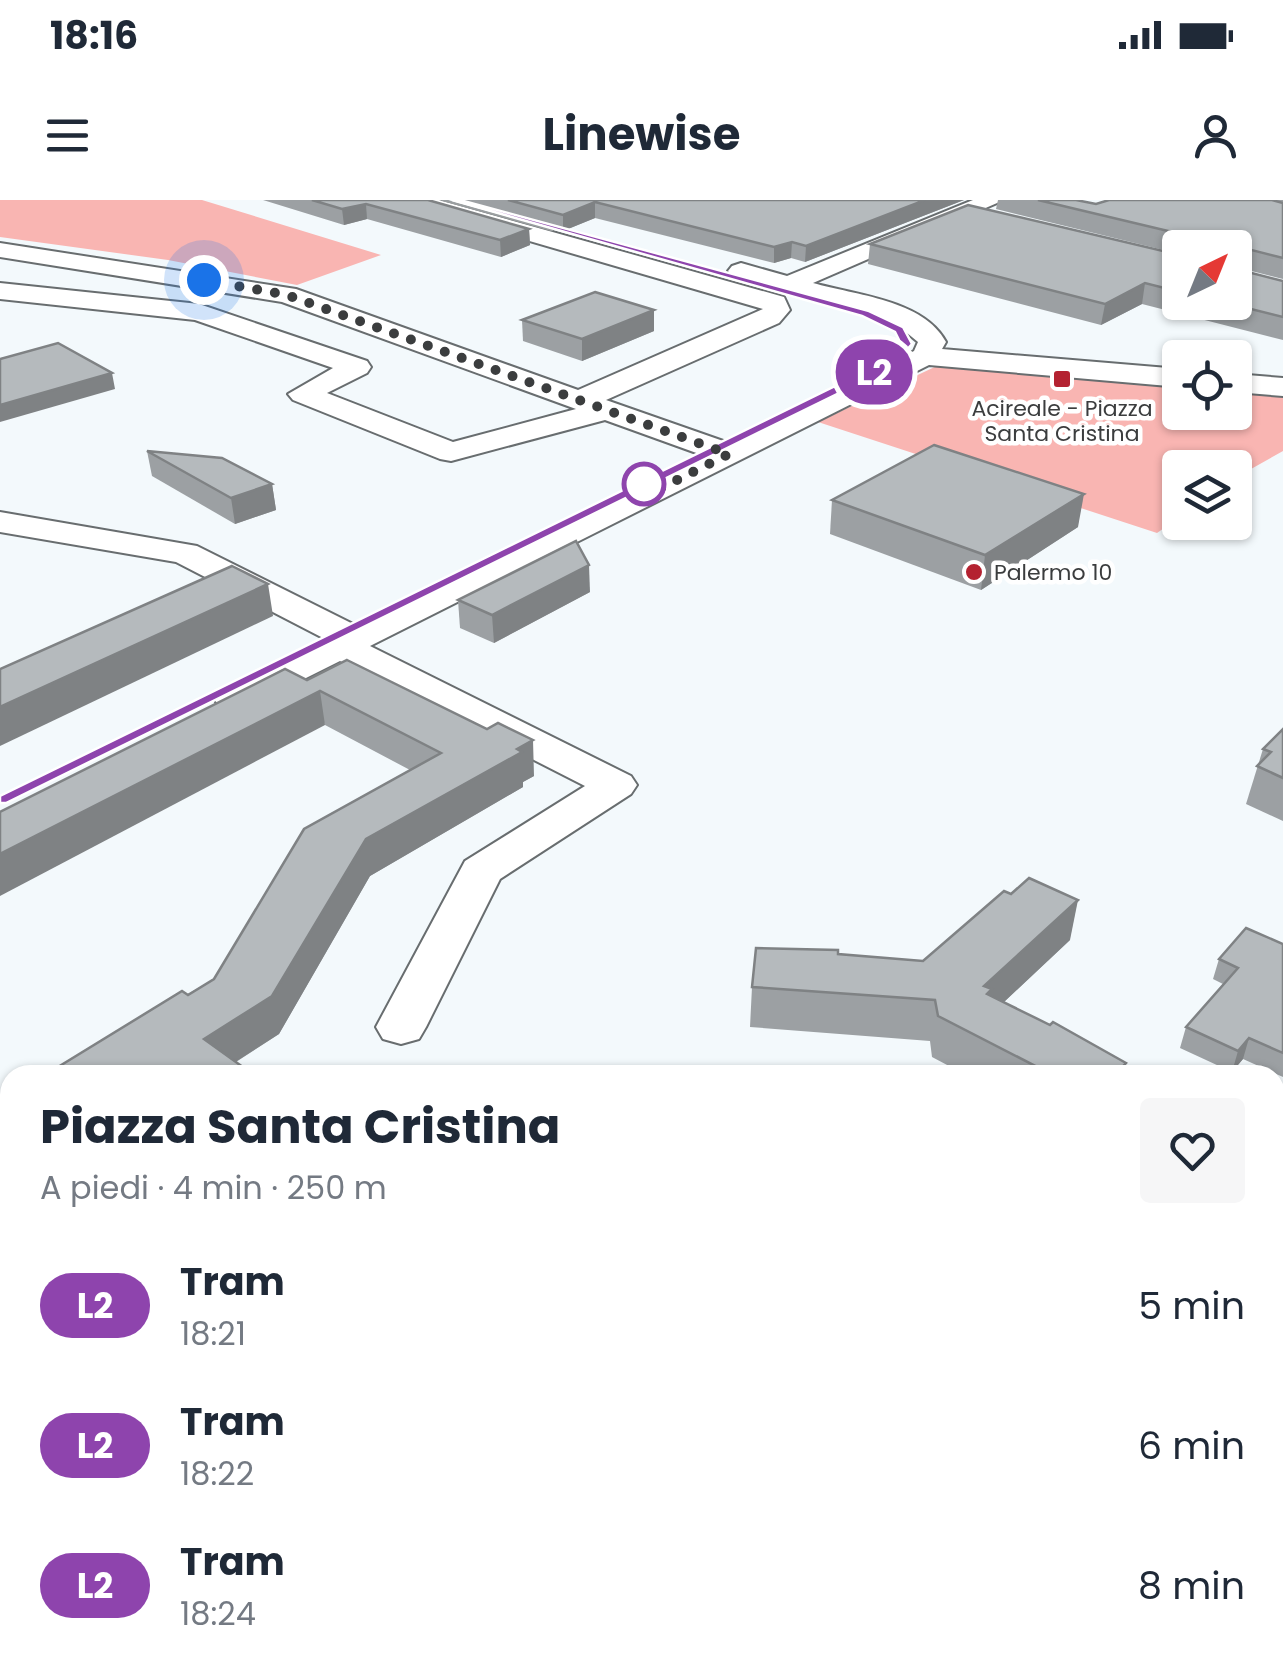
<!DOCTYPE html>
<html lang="it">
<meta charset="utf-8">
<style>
body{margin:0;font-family:Poppins,sans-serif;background:#f6f6f7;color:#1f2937;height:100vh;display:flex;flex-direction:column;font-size:38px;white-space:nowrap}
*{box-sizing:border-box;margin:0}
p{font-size:32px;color:#747a83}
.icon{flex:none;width:55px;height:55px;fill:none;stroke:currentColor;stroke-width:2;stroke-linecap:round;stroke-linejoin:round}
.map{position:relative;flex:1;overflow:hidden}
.details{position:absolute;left:0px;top:865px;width:1285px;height:610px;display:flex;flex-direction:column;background:#fff;border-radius:30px 30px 0 0;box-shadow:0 2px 8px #0004}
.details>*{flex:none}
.badge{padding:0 20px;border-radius:32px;font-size:35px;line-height:65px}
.needle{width:65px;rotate:43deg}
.tools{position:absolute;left:1162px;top:30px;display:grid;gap:20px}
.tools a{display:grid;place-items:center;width:90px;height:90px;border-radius:10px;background:#fff;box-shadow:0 2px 8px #0004;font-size:50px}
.you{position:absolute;width:50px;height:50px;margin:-25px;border:8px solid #fff;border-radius:50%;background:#1a73e8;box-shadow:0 0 0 15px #1a73e833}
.map>.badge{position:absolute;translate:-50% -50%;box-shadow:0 0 0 5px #fff}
.round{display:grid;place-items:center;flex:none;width:105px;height:105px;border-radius:10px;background:#f6f6f7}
.summary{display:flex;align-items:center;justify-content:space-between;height:170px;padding:0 40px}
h1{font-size:48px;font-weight:700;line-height:75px}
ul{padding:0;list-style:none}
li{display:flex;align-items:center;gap:30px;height:140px;padding:0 40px}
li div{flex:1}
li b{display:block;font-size:38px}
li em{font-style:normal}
li .badge{min-width:110px;font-weight:700;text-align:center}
.status{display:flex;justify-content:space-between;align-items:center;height:70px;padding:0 50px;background:#fff;direction:ltr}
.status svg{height:28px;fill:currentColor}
header{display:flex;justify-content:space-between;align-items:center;height:130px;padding:0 40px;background:#fff;font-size:45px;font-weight:700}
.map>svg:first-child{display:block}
.green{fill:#f9b5b2}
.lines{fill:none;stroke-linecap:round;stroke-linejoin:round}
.minor-casing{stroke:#686d6f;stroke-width:4}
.minor{fill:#fff;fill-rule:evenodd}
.tram{stroke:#9a9ea0;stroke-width:2.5}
.wall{fill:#9ca0a3}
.shaded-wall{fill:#7f8284}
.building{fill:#b5babd;stroke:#7f8284;stroke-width:2.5}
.line{fill:#8e44ad;stroke:#fff;stroke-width:2.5}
.walk{stroke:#3b3d3e;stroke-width:10;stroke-dasharray:0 18}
.poi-dot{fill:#b42231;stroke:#fff;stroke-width:4}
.stop-dot{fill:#fff;stroke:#8e44ad;stroke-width:5}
.labels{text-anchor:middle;stroke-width:9;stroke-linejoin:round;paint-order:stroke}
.far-poi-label{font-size:22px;fill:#3b3d3e;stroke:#fff}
</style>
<div class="status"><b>18:16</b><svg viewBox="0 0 49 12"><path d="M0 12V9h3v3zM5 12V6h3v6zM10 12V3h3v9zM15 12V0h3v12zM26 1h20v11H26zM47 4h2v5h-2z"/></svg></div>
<header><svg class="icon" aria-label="menu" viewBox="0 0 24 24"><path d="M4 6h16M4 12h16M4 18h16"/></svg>Linewise<svg class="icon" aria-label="person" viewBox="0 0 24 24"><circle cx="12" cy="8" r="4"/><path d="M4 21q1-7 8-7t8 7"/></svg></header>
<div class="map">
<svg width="1283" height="1475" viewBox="0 0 1283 1475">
<rect width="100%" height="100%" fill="#f3f9fc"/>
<g class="green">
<polygon points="0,0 202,0 381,55 297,85 168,60 0,37"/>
<polygon points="941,164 1180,187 1180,212 1235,212 1235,192 1283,197 1283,251 1235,278 1235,268 1180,268 1180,317 1157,333 818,222"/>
</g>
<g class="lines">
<g class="minor-casing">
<g id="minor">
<path d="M403 0H439L784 97 790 110 779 123 606 200 726 242 914 151 918 142 895 123 732 76 728 71 732 66 741 63 787 76 973 0H1004L813 83C855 95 924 100 946 142L942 149 1180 169V187L929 165 370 446 631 576 637 585 631 594 500 679 426 827 419 839 401 844 383 839 376 827 465 661 585 586 340 461 248 507H220L214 499 220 491 325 439 176 362 0 332V312L197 346 355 425 702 255 605 220 451 261 440 259 293 200 288 194 333 168 195 120 0 99V83L199 104 367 161 371 167 367 173 327 193 453 242 576 209 282 102 0 57V43L296 89 578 190 763 109 406 5Z"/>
<polygon points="1235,174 1283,178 1283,196 1235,192"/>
<polygon points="1283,922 1283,963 1275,966 1283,968 1283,1013 1275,1010 1275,925"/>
<polygon points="10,1088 10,1140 0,1143 0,1091"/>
</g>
</g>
<use href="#minor" class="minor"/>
<g class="tram">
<polyline points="443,0 552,30"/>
<polyline points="0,599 886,166 905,149 899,130 873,116 539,23"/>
</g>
</g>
<g class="wall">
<polygon points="263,0 428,0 529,29 530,45 501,57 367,19 344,25"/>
<polygon points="453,0 964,0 805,62 791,58 774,63 595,18 563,31"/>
<polygon points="998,0 1076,0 1096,4 1109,0 1283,0 1283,79 1236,67 1236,69 1283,81 1283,140 1142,104 1101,125 868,64 870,44 1180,55 1180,102 1235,102 1235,48 1180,48 1180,54 996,9"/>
<polygon points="654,110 654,131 582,161 523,141 522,120"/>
<polygon points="147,251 272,284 276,310 235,324 152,276"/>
<polygon points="832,300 1078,327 981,390 830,334"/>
<polygon points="590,392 494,443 460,428 458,400"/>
<polygon points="307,480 534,576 523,582 523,587 370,676 279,834 236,862 45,875 214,779 410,570 325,525"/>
<polygon points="1283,529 1283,621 1246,604 1263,549"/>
<polygon points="1070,740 1004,802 1124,875 966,875 932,857 930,841 750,827 752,787 838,754 923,761"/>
<polygon points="1283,744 1283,877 1243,859 1232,872 1180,848 1186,827 1223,784 1213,779 1219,759"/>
</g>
<g class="shaded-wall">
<polygon points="925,0 964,0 805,62 806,46"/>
<polygon points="595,2 595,18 563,31 563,15"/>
<polygon points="366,4 367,19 344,25 342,9"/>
<polygon points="529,29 530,45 501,57 500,40"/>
<polygon points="792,42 791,58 774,63 774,47"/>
<polygon points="1145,83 1142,104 1101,125 1105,104"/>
<polygon points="654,110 654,131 582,161 582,139"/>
<polygon points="112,173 115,189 0,222 0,205"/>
<polygon points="272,284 276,310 235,324 231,298"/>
<polygon points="1084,294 1078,327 981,390 985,355"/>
<polygon points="589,365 590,392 494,443 492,415"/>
<polygon points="268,384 273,416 0,546 0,507"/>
<polygon points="320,491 325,525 0,696 0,654"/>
<polygon points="533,540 534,576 523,582 523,587 370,676 279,834 215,875 204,839 366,639"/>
<polygon points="1078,700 1070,740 987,818 984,786"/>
<polygon points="1249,838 1243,859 1232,872 1238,851"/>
<polygon points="1126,863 1124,875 1115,875"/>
<polygon points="10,962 10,1009 0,1015 0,968"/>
</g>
<g class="building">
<polygon points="312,0 428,0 529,29 500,40 366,4 342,9"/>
<polygon points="508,0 925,0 806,46 792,42 774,47 595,2 563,15"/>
<polygon points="1038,0 1076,0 1096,4 1109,0 1272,0 1283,3 1283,58 1240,47 1235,51 1236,69 1283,81 1283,117 1223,102 1235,102 1235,48 1186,48 1185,35"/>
<polygon points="968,5 1180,55 1180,92 1145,83 1105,104 870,44"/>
<polygon points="595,92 654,110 582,139 522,120"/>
<polygon points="58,143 112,173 0,205 0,159"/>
<polygon points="934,245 1084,294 985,355 832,300"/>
<polygon points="147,251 222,258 272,284 231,298"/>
<polygon points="576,341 589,365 492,415 458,400"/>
<polygon points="232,366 268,384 0,507 0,469"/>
<polygon points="347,460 487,529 498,523 533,540 517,549 522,552 366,639 272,796 204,839 254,875 45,875 182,791 188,795 214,779 304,629 441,553 320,491 0,654 0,612 285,469 307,480"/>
<polygon points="1283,529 1283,578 1257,566 1271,552 1263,549"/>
<polygon points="1029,678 1078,700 984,786 992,789 987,794 1050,825 1053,822 1126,863 1115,875 1053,875 938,816 935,800 752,787 756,748 838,750 838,754 923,761 1004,691 1011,694"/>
<polygon points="1246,728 1283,744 1283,853 1249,838 1238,851 1186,827 1238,768 1219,759"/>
<polygon points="10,896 10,962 0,968 0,902"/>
</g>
<polygon class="line" points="452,0 460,0 869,111 903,127 912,144 890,168 6,603 0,603 0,596 882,163 901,144 895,132 862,116"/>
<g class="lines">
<polyline class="walk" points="204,80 287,95 729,254 661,288 644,284"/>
</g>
<g class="poi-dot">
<rect x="1052" y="169" width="20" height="20" rx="5"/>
<circle cx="974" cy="372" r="10"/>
</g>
<circle class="stop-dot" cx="644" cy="284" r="20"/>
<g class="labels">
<g class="far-poi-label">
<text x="1062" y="216">Acireale - Piazza<tspan x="1062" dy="25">Santa Cristina</tspan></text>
<text x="994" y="380" text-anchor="start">Palermo 10</text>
</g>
</g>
</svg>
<div class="tools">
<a><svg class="needle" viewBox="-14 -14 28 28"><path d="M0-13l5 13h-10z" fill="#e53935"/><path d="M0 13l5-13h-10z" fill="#747a83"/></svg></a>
<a><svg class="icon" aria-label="locate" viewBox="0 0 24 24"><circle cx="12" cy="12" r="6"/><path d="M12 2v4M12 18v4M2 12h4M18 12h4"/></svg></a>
<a><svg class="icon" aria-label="layers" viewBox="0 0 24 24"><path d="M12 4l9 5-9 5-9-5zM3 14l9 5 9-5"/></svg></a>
</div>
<div class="you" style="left:204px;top:80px"></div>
<b class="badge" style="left:874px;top:172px;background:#8e44ad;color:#fff">L2</b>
<section class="details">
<div class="summary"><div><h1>Piazza Santa Cristina</h1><p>A piedi · 4 min · 250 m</p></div><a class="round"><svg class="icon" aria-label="heart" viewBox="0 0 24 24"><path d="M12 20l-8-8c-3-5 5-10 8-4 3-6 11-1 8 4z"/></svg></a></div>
<ul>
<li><span class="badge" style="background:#8e44ad;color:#fff">L2</span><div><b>Tram</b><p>18:21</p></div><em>5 min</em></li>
<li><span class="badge" style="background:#8e44ad;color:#fff">L2</span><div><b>Tram</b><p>18:22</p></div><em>6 min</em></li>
<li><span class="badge" style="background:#8e44ad;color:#fff">L2</span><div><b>Tram</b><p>18:24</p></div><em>8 min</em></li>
</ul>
</section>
</div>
